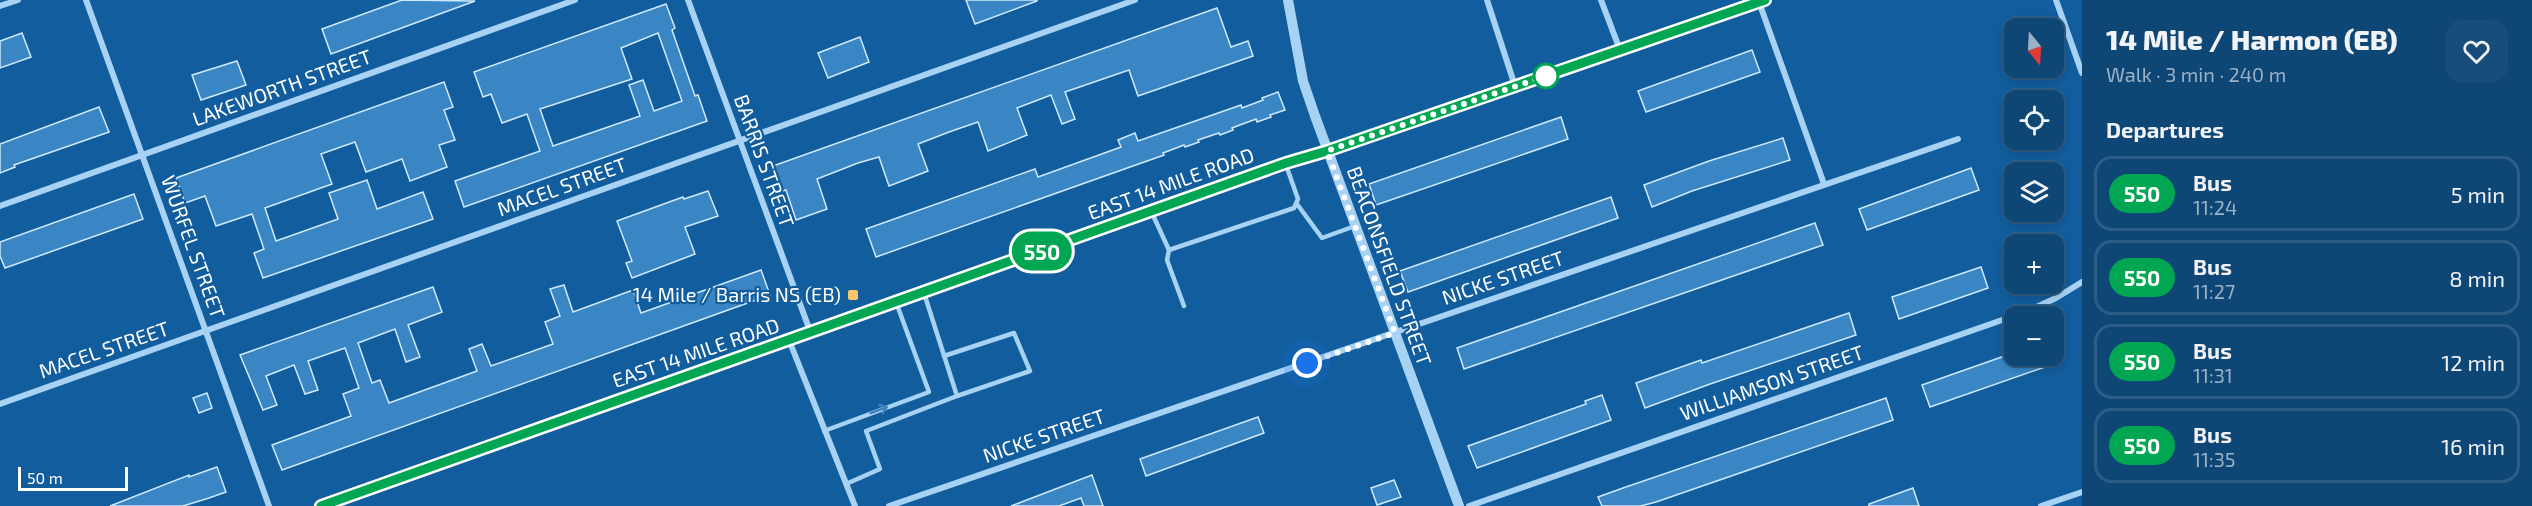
<!DOCTYPE html>
<meta charset="utf-8">
<style>
body{margin:0;font-family:"Exo 2",sans-serif;background:#174d7b;color:#f1f3f6;height:100vh;display:flex;flex-direction:column;font-size:22px;white-space:nowrap}
*{box-sizing:border-box;margin:0}
p{font-size:20px;color:#9bb1c5}
.icon{flex:none;width:33px;height:33px;fill:none;stroke:currentColor;stroke-width:2;stroke-linecap:round;stroke-linejoin:round}
.map{position:relative;flex:1;overflow:hidden}
.side{display:flex;flex-direction:column;background:#0e4676;width:450px}
.side>*{flex:none}
.badge{padding:0 12px;border-radius:20px;font-size:21px;line-height:39px}
.needle{width:39px;rotate:162deg}
.fabs{position:absolute;left:2004px;top:18px;display:grid;gap:12px}
.fabs a{display:grid;place-items:center;width:60px;height:60px;border-radius:12px;background:#0e4676;box-shadow:0 3px 9px #0003,0 0 0 2px #2e5e88;font-size:30px}
.scale{position:absolute;left:18px;bottom:15px;width:110px;box-sizing:border-box;padding-left:6px;border:3px solid #fff;border-top:0;font-size:16px;line-height:21px;white-space:nowrap;color:#fff;-webkit-text-stroke:4px #125d9d;paint-order:stroke}
.you{position:absolute;width:30px;height:30px;margin:-15px;border:4px solid #fff;border-radius:50%;background:#1a73e8;box-shadow:0 0 0 9px #1a73e833}
.map>.badge{position:absolute;translate:-50% -50%;box-shadow:0 0 0 3px #fff}
h2{padding:0 24px;font-size:22px;line-height:54px}
.round{display:grid;place-items:center;flex:none;width:63px;height:63px;border-radius:18px;background:#174d7b}
.overview{display:flex;align-items:center;justify-content:space-between;height:102px;padding:0 24px}
h1{font-size:28px;font-weight:800;line-height:45px}
ul{padding:0;list-style:none}
li{display:flex;align-items:center;gap:18px;height:75px;margin:0 12px 9px;padding:0 12px;border:3px solid #2e5e88;border-radius:18px}
li div{flex:1}
li b{display:block;font-size:22px}
li em{font-style:normal}
li .badge{min-width:66px;font-weight:700;text-align:center}
main{display:flex;flex:1;min-height:0}
.map>svg:first-child{display:block}
.building{fill:#3a86c4;stroke:#cfe9fe;stroke-width:1.5;fill-rule:evenodd}
.lines{fill:none;stroke-linecap:round;stroke-linejoin:round}
.service{stroke:#a7d2f4;stroke-width:4.5}
.minor{stroke:#a7d2f4;stroke-width:6}
.tertiary{stroke:#a7d2f4;stroke-width:10}
.secondary{stroke:#d7ecfd;stroke-width:12}
.oneway{stroke:#3f80b7}
.line-casing{stroke:#fff;stroke-width:14}
.line{stroke:#00a651;stroke-width:9}
.walk{stroke:#fff;stroke-width:6;stroke-dasharray:0 10.8}
.stop-dot{fill:#fff;stroke:#00a651;stroke-width:3}
.poi-dot{fill:#ffc46a;stroke:#125d9d;stroke-width:2}
.labels{text-anchor:middle;stroke-width:4.5;stroke-linejoin:round;paint-order:stroke}
.street-label{font-size:20px;fill:#fff;stroke:#125d9d}
.poi-label{font-size:20px;fill:#fff;stroke:#125d9d;text-anchor:end}
</style>
<main>
<div class="map">
<svg width="2082" height="506" viewBox="0 0 2082 506">
<rect width="100%" height="100%" fill="#125d9d"/>
<g class="building">
<polygon points="402,0 475,1 331,54 322,29"/>
<polygon points="966,0 1037,0 1037,1 975,24"/>
<path d="M666 4 675 28 672 30 695 96 698 95 707 121 464 207 455 181 540 151 527 114 502 123 491 94 483 97 474 72ZM658 33 682 101 654 111 643 80 629 85 640 116 553 146 540 109 632 79 621 48Z"/>
<polygon points="1217,8 1231,47 1248,41 1253,56 1138,96 1129,70 1065,92 1075,119 1062,124 1051,95 1017,108 1027,135 988,151 978,122 949,132 918,144 928,171 889,186 879,157 858,163 817,179 827,209 796,220 786,190 782,191 773,166"/>
<polygon points="22,33 31,57 0,68 0,41"/>
<polygon points="860,37 869,62 828,78 818,53"/>
<polygon points="1752,50 1760,72 1646,112 1638,91"/>
<polygon points="237,61 246,85 201,100 192,75"/>
<polygon points="444,82 453,107 444,110 455,140 439,145 447,167 410,181 402,159 366,172 355,142 321,154 332,184 265,208 276,241 338,219 329,193 367,180 377,209 423,192 433,219 263,278 254,253 264,249 252,214 216,226 205,196 185,203 176,178"/>
<polygon points="1278,92 1285,110 1270,115 1271,117 1257,122 1256,119 1232,128 1233,130 1220,135 1219,133 1198,140 1199,142 1185,147 1184,145 1163,153 1164,155 876,257 866,229 1035,169 1038,177 1121,147 1118,140 1135,133 1138,141 1241,105 1242,108 1263,100 1262,98"/>
<polygon points="99,107 109,132 14,165 15,167 0,173 0,144"/>
<polygon points="1561,117 1568,139 1376,205 1369,184"/>
<polygon points="1783,138 1790,160 1692,191 1652,207 1644,185 1709,161"/>
<polygon points="1971,168 1979,190 1867,230 1859,209"/>
<polygon points="708,191 718,216 685,227 695,254 632,278 626,263 632,261 617,221 683,197 684,199"/>
<polygon points="134,194 143,219 5,268 0,256 0,242"/>
<polygon points="1611,197 1618,218 1408,292 1400,271"/>
<polygon points="1815,223 1823,245 1464,369 1457,348"/>
<polygon points="1981,267 1988,288 1899,319 1892,297"/>
<polygon points="761,270 770,295 282,470 272,445 351,416 343,394 359,388 345,348 308,361 318,390 305,394 294,365 266,376 277,405 263,410 240,355 433,287 442,312 408,325 420,357 406,362 395,329 358,343 372,383 380,380 389,403 477,371 469,349 482,344 491,366 553,344 545,322 560,316 550,289 564,285 573,312 633,290 641,313"/>
<polygon points="1849,313 1856,335 1710,384 1645,408 1636,383 1701,360 1702,363"/>
<polygon points="2013,353 2014,356 2041,356 2045,367 1930,407 1922,385"/>
<polygon points="207,393 212,408 199,413 193,398"/>
<polygon points="1602,395 1611,420 1477,468 1468,446 1586,404 1585,401"/>
<polygon points="1886,398 1893,420 1656,502 1641,506 1602,506 1598,497 1623,488"/>
<polygon points="1258,417 1264,433 1146,476 1140,459"/>
<polygon points="217,467 226,492 209,498 183,506 110,506 189,475 189,477"/>
<polygon points="1092,475 1103,506 1084,506 1081,498 1059,506 1011,506"/>
<polygon points="1394,480 1401,497 1377,505 1371,488"/>
<polygon points="1913,488 1919,506 1869,506 1869,504"/>
</g>
<g class="lines">
<g class="service">
<polyline points="1297,204 1322,238 1355,226"/>
<polyline points="1152,213 1169,250 1294,208 1298,199 1286,165"/>
<polyline points="1169,250 1167,260 1184,306"/>
<polyline points="944,356 1014,333 1030,371 957,396"/>
<polyline points="824,431 929,392 896,302"/>
<polyline points="846,484 880,469 866,431 957,396 924,293"/>
</g>
<g class="minor">
<polyline points="86,0 269,506"/>
<polyline points="688,0 810,331"/>
<polyline points="1487,0 1515,86"/>
<polyline points="1601,0 1620,50"/>
<polyline points="2056,0 2082,73"/>
<polyline points="1759,2 1824,184"/>
<polyline points="0,6 18,0"/>
<polyline points="0,206 575,0"/>
<polyline points="789,340 855,506"/>
<polyline points="0,404 1135,0"/>
<polyline points="889,506 1958,139"/>
<polyline points="1469,506 2028,311 2056,298 2082,282"/>
<polyline points="2041,506 2082,492"/>
</g>
<polyline class="tertiary" points="1288,0 1303,81 1315,116 1459,506"/>
<polyline class="secondary" points="321,506 1286,163 1327,151 1764,0"/>
</g>
<defs><path id="oneway-shaft" d="M-6 0H5M1.5-3L5.5 0L1.5 3" fill="none" stroke-width="1.6" stroke-linecap="round" stroke-linejoin="round" transform="scale(1.5)"/></defs>
<use class="oneway" href="#oneway-shaft" transform="translate(879 410) rotate(-20)"/>
<g class="lines">
<g class="line-casing">
<polyline id="line" points="321,506 1286,163 1327,151 1765,0"/>
</g>
<use href="#line" class="line"/>
<polyline class="walk" points="1307,363 1395,333 1327,151 1546,76"/>
</g>
<circle class="stop-dot" cx="1546" cy="76" r="12"/>
<rect class="poi-dot" x="847" y="289" width="12" height="12" rx="3"/>
<g class="labels">
<g class="street-label">
<text transform="translate(282 88) rotate(-20)" y="7">LAKEWORTH STREET</text>
<text transform="translate(764 161) rotate(70)" y="7">BARRIS STREET</text>
<text transform="translate(1171 184) rotate(-20)" y="7">EAST 14 MILE ROAD</text>
<text transform="translate(562 187) rotate(-20)" y="7">MACEL STREET</text>
<text transform="translate(193 247) rotate(70)" y="7">WURFEL STREET</text>
<text transform="translate(1389 266) rotate(70)" y="7">BEACONSFIELD STREET</text>
<text transform="translate(1503 278) rotate(-19)" y="7">NICKE STREET</text>
<text transform="translate(104 350) rotate(-19)" y="7">MACEL STREET</text>
<text transform="translate(696 353) rotate(-19)" y="7">EAST 14 MILE ROAD</text>
<text transform="translate(1772 383) rotate(-19)" y="7">WILLIAMSON STREET</text>
<text transform="translate(1044 436) rotate(-19)" y="7">NICKE STREET</text>
</g>
<g class="poi-label">
<text x="841" y="302">14 Mile / Barris NS (EB)</text>
</g>
</g>
</svg>
<div class="fabs">
<a><svg class="needle" viewBox="-14 -14 28 28"><path d="M0-13l5 13h-10z" fill="#e53935"/><path d="M0 13l5-13h-10z" fill="#9bb1c5"/></svg></a>
<a><svg class="icon" aria-label="locate" viewBox="0 0 24 24"><circle cx="12" cy="12" r="6"/><path d="M12 2v4M12 18v4M2 12h4M18 12h4"/></svg></a>
<a><svg class="icon" aria-label="layers" viewBox="0 0 24 24"><path d="M12 4l9 5-9 5-9-5zM3 14l9 5 9-5"/></svg></a>
<a>+</a>
<a>−</a>
</div>
<div class="scale">50 m</div>
<div class="you" style="left:1307px;top:363px"></div>
<b class="badge" style="left:1042px;top:251px;background:#00a651;color:#fff">550</b>
</div>
<section class="side">
<div class="overview"><div><h1>14 Mile / Harmon (EB)</h1><p>Walk · 3 min · 240 m</p></div><a class="round"><svg class="icon" aria-label="heart" viewBox="0 0 24 24"><path d="M12 20l-8-8c-3-5 5-10 8-4 3-6 11-1 8 4z"/></svg></a></div>
<h2>Departures</h2>
<ul>
<li><span class="badge" style="background:#00a651;color:#fff">550</span><div><b>Bus</b><p>11:24</p></div><em>5 min</em></li>
<li><span class="badge" style="background:#00a651;color:#fff">550</span><div><b>Bus</b><p>11:27</p></div><em>8 min</em></li>
<li><span class="badge" style="background:#00a651;color:#fff">550</span><div><b>Bus</b><p>11:31</p></div><em>12 min</em></li>
<li><span class="badge" style="background:#00a651;color:#fff">550</span><div><b>Bus</b><p>11:35</p></div><em>16 min</em></li>
</ul>
</section>
</main>
